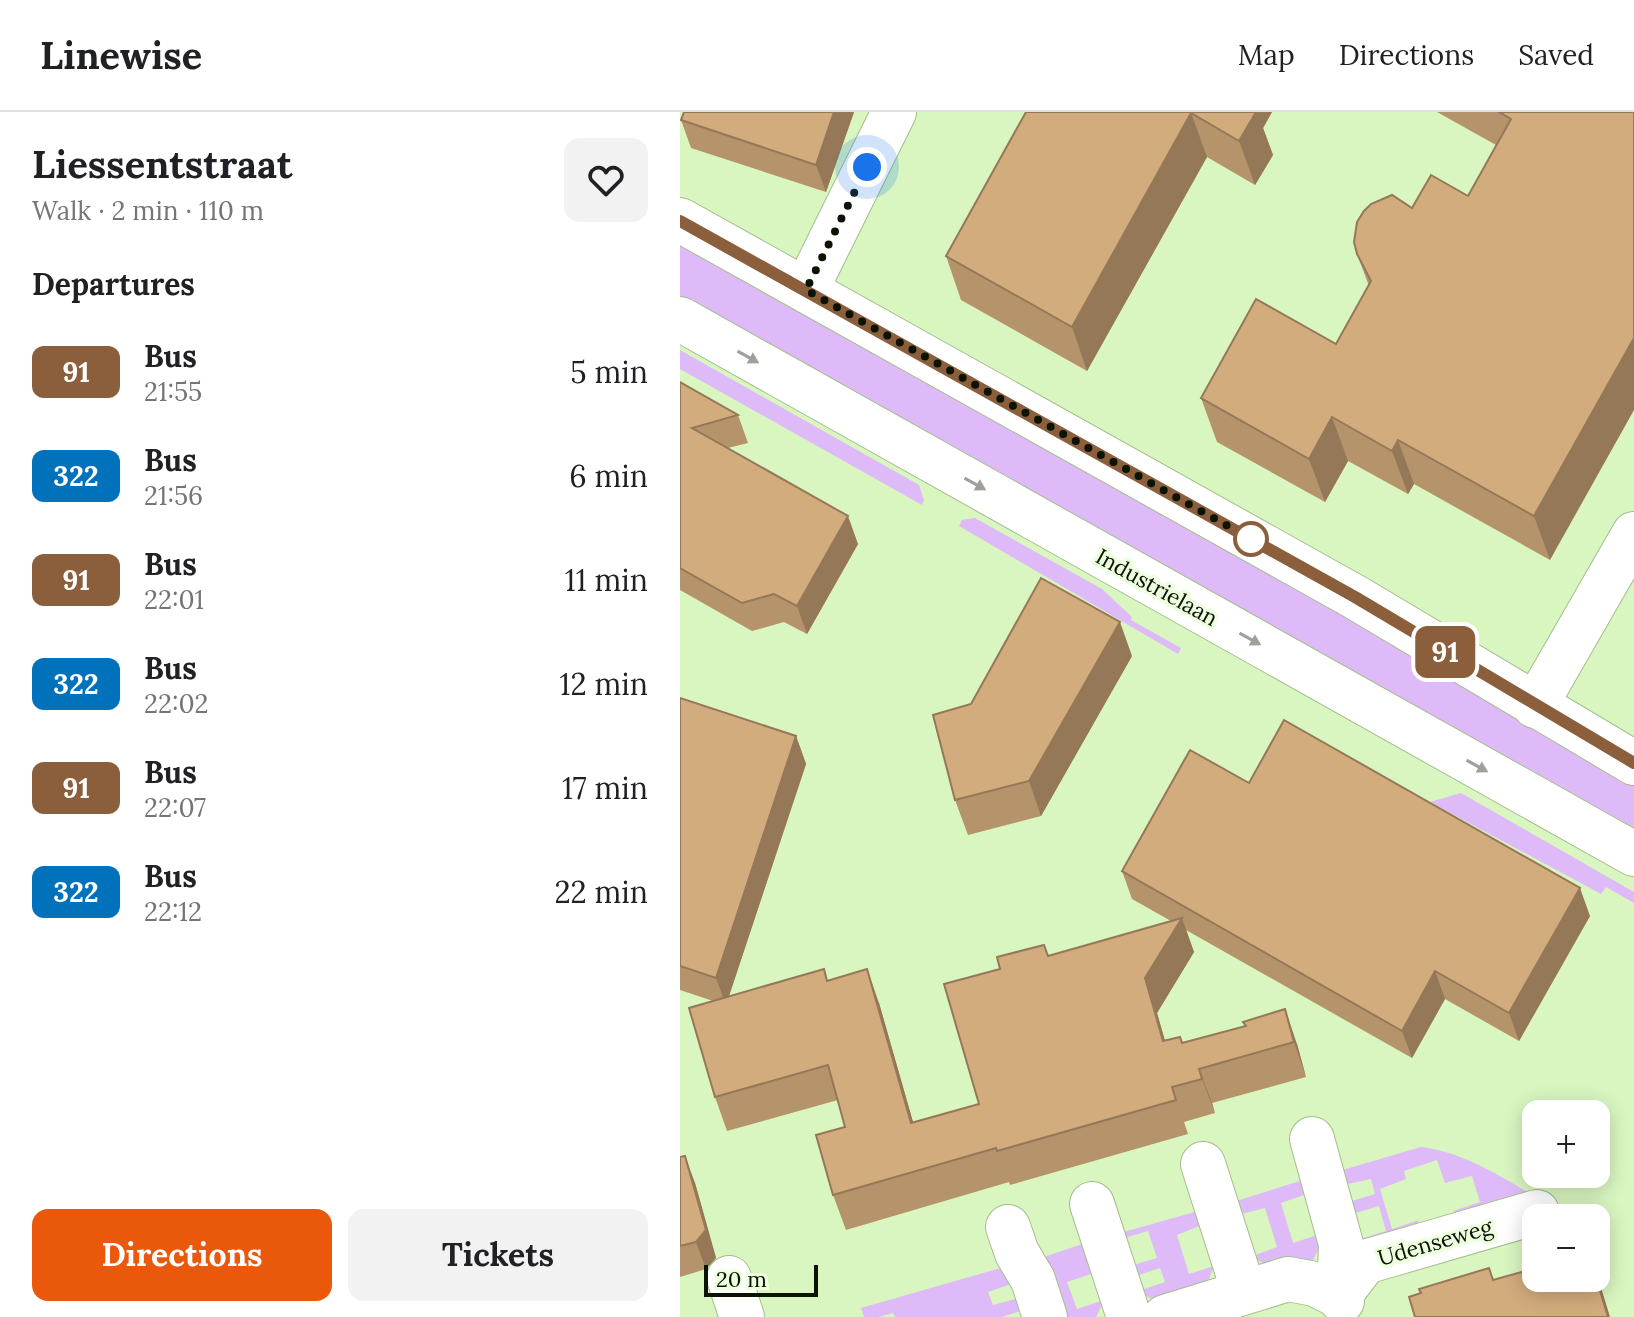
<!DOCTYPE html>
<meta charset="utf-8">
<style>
body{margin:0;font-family:Lora,serif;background:#f2f2f2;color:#202124;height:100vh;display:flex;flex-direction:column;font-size:30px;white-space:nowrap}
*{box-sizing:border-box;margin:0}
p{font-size:26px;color:#757577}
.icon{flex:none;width:44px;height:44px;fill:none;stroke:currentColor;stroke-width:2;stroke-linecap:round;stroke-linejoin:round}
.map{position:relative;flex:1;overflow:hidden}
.details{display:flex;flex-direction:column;background:#fff;width:680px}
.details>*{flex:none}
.badge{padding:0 16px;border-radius:12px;font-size:28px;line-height:52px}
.buttons{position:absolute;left:842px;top:988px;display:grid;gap:16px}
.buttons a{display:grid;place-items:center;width:88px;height:88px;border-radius:16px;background:#fff;box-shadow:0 4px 20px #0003;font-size:40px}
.scale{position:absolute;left:24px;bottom:20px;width:114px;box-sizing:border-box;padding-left:8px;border:4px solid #0b1403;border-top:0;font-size:22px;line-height:28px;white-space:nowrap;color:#0b1403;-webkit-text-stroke:6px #edffde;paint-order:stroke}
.you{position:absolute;width:40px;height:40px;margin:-20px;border:6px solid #fff;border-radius:50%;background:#1a73e8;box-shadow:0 0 0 12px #1a73e833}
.map>.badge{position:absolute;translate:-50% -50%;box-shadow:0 0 0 4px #fff}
h2{padding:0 32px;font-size:30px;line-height:72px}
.round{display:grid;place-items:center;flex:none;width:84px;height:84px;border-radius:16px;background:#f2f2f2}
.head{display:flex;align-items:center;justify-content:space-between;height:136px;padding:0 32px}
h1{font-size:38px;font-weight:800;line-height:60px}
.action{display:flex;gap:16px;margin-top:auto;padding:16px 32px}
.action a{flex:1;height:92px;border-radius:16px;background:#ea580c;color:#fff;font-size:32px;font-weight:800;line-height:92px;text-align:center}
.action a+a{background:#f2f2f2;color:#202124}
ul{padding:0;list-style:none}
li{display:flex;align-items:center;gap:24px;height:104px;padding:0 32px}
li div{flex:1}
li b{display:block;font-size:30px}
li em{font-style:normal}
li .badge{min-width:88px;font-weight:700;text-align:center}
header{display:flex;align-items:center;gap:48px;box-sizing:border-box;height:112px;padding:0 40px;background:#fff;border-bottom:2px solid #e0e0e0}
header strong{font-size:38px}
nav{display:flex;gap:44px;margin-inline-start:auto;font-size:28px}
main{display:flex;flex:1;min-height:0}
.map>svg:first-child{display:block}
.green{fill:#dfbaf9}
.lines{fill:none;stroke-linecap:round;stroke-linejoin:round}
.minor-casing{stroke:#a3be8b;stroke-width:46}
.major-casing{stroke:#a3be8b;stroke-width:46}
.minor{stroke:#fff;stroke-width:44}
.major{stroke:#fff;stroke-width:44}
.wall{fill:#b5946c}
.shaded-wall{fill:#947858}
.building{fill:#d3ac7d;stroke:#947858;stroke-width:2}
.oneway{fill:#9da19a}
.line-casing{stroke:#fff;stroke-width:18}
.line{stroke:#8b5e3c;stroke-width:12}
.walk{stroke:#0b1403;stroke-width:8;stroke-dasharray:0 14.4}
.stop-dot{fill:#fff;stroke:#8b5e3c;stroke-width:4}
.labels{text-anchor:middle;stroke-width:7;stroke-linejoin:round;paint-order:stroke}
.street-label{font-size:22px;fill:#0b1403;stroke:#edffde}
</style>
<header>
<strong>Linewise</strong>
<nav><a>Map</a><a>Directions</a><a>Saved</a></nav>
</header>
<main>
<section class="details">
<div class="head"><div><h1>Liessentstraat</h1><p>Walk · 2 min · 110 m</p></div><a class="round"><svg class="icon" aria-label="heart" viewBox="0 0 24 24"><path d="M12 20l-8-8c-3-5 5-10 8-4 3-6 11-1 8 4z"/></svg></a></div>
<h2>Departures</h2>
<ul>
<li><span class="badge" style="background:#8b5e3c;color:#fff">91</span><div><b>Bus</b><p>21:55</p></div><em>5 min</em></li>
<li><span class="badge" style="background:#0072bc;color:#fff">322</span><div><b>Bus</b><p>21:56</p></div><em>6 min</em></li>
<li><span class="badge" style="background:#8b5e3c;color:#fff">91</span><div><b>Bus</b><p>22:01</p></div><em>11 min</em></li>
<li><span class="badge" style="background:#0072bc;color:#fff">322</span><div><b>Bus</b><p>22:02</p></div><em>12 min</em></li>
<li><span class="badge" style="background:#8b5e3c;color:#fff">91</span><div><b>Bus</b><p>22:07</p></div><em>17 min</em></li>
<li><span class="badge" style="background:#0072bc;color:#fff">322</span><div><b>Bus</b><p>22:12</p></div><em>22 min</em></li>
</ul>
<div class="action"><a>Directions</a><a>Tickets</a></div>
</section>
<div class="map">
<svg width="954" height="1205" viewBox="0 0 954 1205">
<rect width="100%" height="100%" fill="#d9f6c0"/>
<g class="green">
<polygon points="0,121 954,661 954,737 0,194"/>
<polygon points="0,238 239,373 244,388 242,393 0,257"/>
<polygon points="295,406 422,477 452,505 451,508 501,536 498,542 279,414 282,408"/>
<polygon points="781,681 954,780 954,791 926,775 921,782 750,690"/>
<path d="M741 1035C784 1040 819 1064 855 1084L787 1105 773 1099 800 1090 792 1064 765 1071 757 1048 724 1059 726 1067 700 1077 712 1117 739 1108 731 1123 678 1140 680 1127 706 1119 699 1094 672 1102 668 1090 695 1082 691 1067 663 1073 659 1059Z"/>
<polygon points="623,1068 627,1082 601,1091 613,1131 640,1122 642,1130 632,1150 588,1153 570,1145 597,1135 585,1096 557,1103 553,1090"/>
<polygon points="518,1099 522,1113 497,1123 509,1162 534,1154 527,1172 475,1189 458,1179 485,1170 480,1156 453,1165 450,1154 477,1146 468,1119 441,1127 440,1121"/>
<polygon points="405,1131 414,1161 387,1170 397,1197 424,1188 416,1205 385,1205 358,1147"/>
<polygon points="324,1155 334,1171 308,1180 313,1193 339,1186 343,1198 322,1205 215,1205 213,1201 199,1205 184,1205 181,1196"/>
</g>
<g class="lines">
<g class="minor-casing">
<g id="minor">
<polyline points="126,178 214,0"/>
<polyline points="855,594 954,422"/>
<polyline points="632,1027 661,1132 659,1184 662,1189"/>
<polyline points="523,1052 564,1180"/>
<polyline points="412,1092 449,1205"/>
<polyline points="328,1115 337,1141 353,1168 365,1205"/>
<polyline points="49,1166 62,1205"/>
<polyline points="485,1205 608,1167 635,1172 659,1184 685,1150 857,1100"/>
</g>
</g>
<g class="major-casing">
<g id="major">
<polyline points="0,108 675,485 954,651"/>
<polyline points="0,207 954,742"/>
</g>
</g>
<use href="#minor" class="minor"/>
<use href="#major" class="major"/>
</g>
<g class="wall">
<polygon points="174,0 146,80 11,36 1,8"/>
<polygon points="346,0 592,0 583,16 593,43 575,73 527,45 407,259 281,188 266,144"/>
<polygon points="757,0 954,0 870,448 734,372 728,382 668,349 645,390 537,330 521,286 656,232 689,174 677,142 732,96 788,84 816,33"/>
<polygon points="0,270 58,303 68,331 48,336 178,432 127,522 104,510 72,519 0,478"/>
<polygon points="452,544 361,704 288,723 275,688"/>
<polygon points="0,586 116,624 126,652 49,884 148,868 199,891 233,1010 299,992 368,844 491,809 452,787 442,759 569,671 910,804 839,929 765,887 732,946 506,818 514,840 477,901 485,929 502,931 565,914 563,910 617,932 626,965 532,991 535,1001 504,1010 508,1022 330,1073 329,1070 166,1118 153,1083 165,1015 158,988 47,1019 35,985 33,889 0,878"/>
<polygon points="0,1045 15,1071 36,1146 26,1157 0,1165"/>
</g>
<g class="shaded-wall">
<polygon points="154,0 174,0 146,80 136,53"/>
<polygon points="562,0 592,0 583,16 593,43 575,73 559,29"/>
<polygon points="511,1 527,45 407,259 392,215"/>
<polygon points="954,226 954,298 870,448 854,404"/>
<polygon points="652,305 668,349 645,390 629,347"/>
<polygon points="718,328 734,372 728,382 712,339"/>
<polygon points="168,404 178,432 127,522 117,494"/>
<polygon points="440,510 452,544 361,704 349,669"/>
<polygon points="116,624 126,652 46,893 36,866"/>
<polygon points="900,776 910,804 839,929 829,901"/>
<polygon points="502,806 514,840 477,901 495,964 483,929 465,866"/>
<polygon points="187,857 199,891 243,1045 231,1011"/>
<polygon points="755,859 765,887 732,946 722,919"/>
<polygon points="605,897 617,932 626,965 614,930"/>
<polygon points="519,957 532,991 535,1001 522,967"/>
<polygon points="5,1044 15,1071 36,1146 26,1157 16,1130"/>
<polygon points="916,1159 930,1205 928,1205 916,1165"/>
</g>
<g class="building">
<polygon points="4,0 154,0 136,53 1,8"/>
<polygon points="346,0 576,0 559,29 511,1 392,215 266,144"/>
<polygon points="819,0 954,0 954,226 854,404 718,328 712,339 652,305 629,347 521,286 576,187 656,232 691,169 677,142 674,130 677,110 684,99 691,92 712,83 732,96 751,63 788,84 831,7"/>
<polygon points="0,270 58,303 12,316 168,404 117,494 94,482 62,491 0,456"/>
<polygon points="361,466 440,510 349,669 275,688 253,603 291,592"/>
<polygon points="0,586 116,624 36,866 0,854"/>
<polygon points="604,608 900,776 829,901 755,859 722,919 442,759 510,638 569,671"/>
<polygon points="502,806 465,866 483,929 500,925 502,931 566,914 563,910 605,897 614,930 519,957 522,967 492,975 496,988 317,1039 316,1036 153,1083 136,1023 165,1015 148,953 35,985 9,896 144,857 147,869 187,857 231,1011 299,992 264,872 320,857 317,845 364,833 368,844"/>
<polygon points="5,1044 26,1118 16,1130 0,1134 0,1045"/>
<polygon points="809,1156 813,1168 856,1156 856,1166 916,1165 928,1205 735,1205 729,1185 741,1181 739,1177"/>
</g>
<defs><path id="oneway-solid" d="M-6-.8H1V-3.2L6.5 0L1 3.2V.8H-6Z" transform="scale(2)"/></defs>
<g class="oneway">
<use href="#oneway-solid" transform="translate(68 245) rotate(29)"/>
<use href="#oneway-solid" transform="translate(295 372) rotate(29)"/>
<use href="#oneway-solid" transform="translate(570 527) rotate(29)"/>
<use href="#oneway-solid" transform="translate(797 654) rotate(29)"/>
</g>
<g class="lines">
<g class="line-casing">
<polyline id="line" points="0,109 675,485 954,651"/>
</g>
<use href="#line" class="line"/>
<polyline class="walk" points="187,55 126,178 571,427"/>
</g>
<circle class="stop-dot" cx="571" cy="427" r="16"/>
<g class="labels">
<g class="street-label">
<text transform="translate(477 475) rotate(29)" y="8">Industrielaan</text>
<text transform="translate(755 1130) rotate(-16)" y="8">Udenseweg</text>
</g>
</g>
</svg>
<div class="buttons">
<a>+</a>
<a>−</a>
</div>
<div class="scale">20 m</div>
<div class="you" style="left:187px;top:55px"></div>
<b class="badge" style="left:765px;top:540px;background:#8b5e3c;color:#fff">91</b>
</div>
</main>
